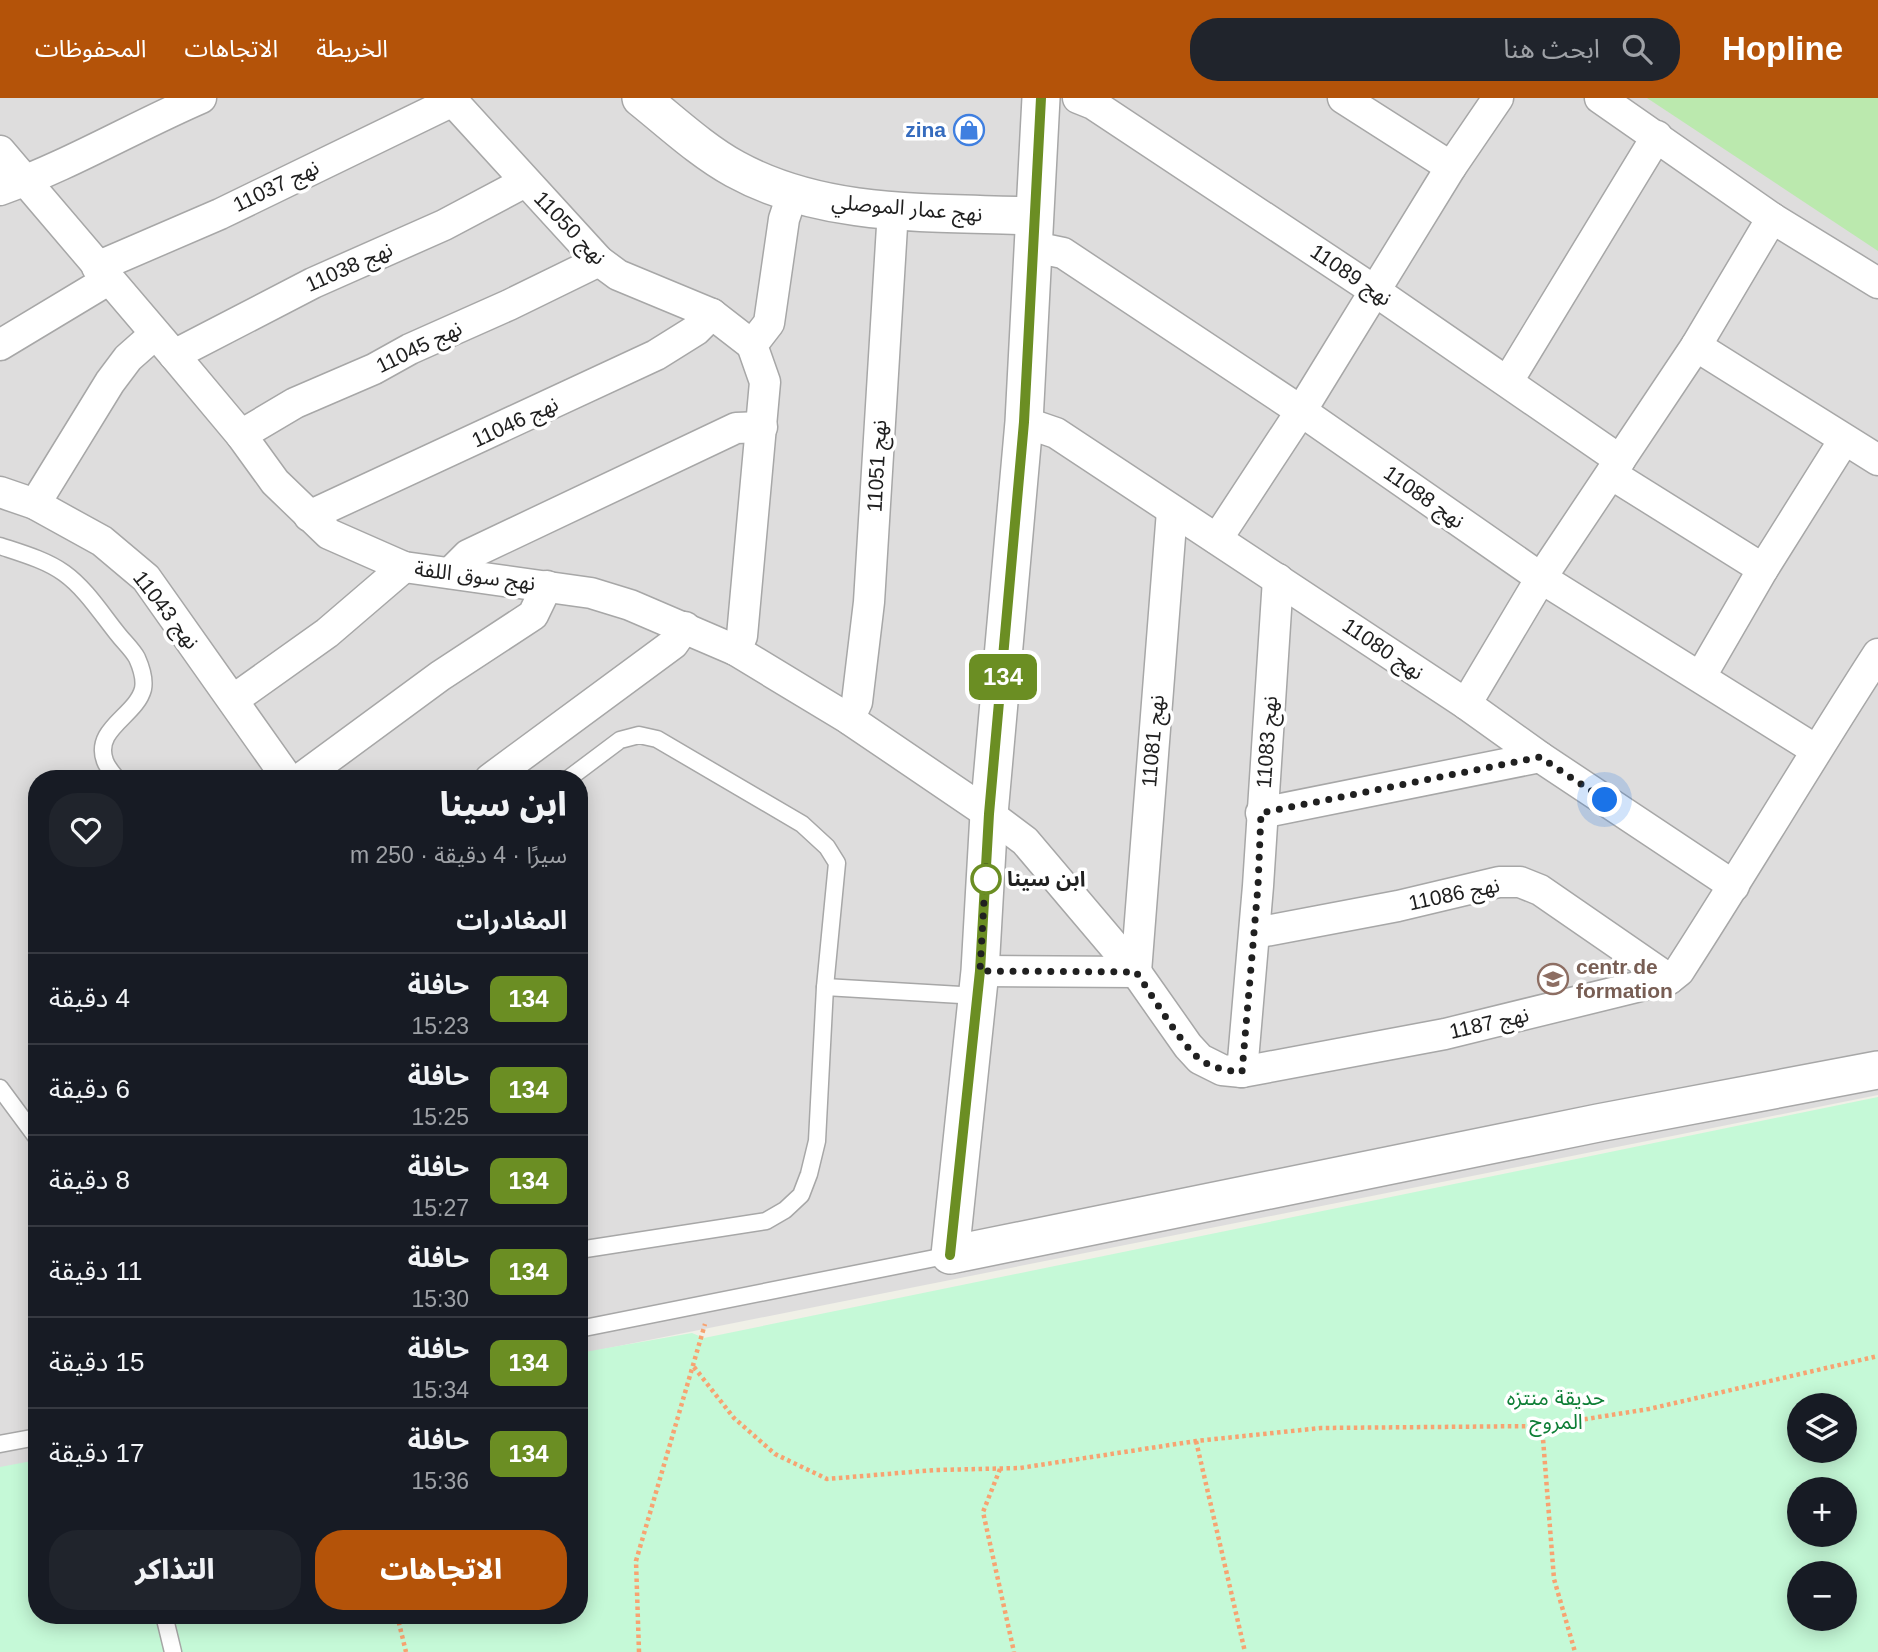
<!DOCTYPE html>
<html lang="ar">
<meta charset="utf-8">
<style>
body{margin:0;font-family:Arial,"Noto Sans Arabic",sans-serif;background:#20242c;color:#f1f3f6;direction:rtl;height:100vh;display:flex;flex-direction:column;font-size:26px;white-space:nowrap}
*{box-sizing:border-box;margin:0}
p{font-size:23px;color:#9ea1a6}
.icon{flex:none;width:38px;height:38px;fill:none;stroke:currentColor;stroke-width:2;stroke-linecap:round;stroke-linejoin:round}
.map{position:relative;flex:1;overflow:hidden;direction:ltr}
.sheet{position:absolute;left:28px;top:672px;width:560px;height:854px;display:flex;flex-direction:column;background:#171b24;border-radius:28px;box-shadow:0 4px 18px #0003;direction:rtl}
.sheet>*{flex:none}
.badge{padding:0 14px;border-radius:10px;font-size:24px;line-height:46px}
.fabs{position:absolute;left:1787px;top:1295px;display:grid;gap:14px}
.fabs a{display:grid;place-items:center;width:70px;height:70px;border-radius:50%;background:#171b24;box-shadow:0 4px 18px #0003;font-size:35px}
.you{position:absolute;width:35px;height:35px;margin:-18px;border:5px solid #fff;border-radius:50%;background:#1a73e8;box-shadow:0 0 0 10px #1a73e833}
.map>.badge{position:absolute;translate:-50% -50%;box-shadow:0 0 0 4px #fff}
h2{padding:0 21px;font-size:26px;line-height:63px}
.round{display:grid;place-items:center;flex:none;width:74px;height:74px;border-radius:28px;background:#20242c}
.head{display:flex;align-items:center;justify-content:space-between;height:119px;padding:0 21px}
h1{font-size:33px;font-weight:800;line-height:52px}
.cta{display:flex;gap:14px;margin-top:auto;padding:14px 21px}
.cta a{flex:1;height:80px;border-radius:28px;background:#b45309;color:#fff;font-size:28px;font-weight:800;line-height:80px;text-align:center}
.cta a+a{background:#20242c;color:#f1f3f6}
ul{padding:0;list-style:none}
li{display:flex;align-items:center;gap:21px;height:91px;padding:0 21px;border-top:2px solid #363941}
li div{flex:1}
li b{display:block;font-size:26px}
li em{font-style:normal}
li .badge{min-width:77px;font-weight:700;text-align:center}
header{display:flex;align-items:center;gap:42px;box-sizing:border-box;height:98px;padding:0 35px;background:#b45309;color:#fff}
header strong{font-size:33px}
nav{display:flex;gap:38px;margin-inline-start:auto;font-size:24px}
.search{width:490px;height:63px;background:#20242c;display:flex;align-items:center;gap:18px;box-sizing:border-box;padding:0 24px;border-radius:28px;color:#9ea1a6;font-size:26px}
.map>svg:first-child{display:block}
.residential{fill:#dedddd}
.grass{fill:#bbe9ae}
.park{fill:#c5f9d7;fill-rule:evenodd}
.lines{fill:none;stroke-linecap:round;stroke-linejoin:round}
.service-casing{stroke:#a7a7a7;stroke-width:19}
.minor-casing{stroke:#a7a7a7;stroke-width:33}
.tertiary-casing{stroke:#a7a7a7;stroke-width:40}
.path{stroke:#f7a371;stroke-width:4.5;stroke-dasharray:3.5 3.5;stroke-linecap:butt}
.service{stroke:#fff;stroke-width:16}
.minor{stroke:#fff;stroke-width:30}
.tertiary{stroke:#fff;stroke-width:37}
.line-casing{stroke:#fff;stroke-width:16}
.line{stroke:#6b8e23;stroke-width:10}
.walk{stroke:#202020;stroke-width:7;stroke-dasharray:0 12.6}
.stop-dot{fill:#fff;stroke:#6b8e23;stroke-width:3.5}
.labels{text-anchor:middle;stroke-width:7;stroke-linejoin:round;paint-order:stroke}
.shop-label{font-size:21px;font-weight:bold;fill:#366cbe;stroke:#fff;text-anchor:end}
.street-label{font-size:21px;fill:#202020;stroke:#fff}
.stop-label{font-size:21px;font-weight:bold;fill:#202020;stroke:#fff;text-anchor:start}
.education-label{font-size:21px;font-weight:bold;fill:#785e54;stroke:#fff;text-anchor:start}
.park-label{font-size:21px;fill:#0e7e36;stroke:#fff}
</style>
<header>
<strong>Hopline</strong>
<div class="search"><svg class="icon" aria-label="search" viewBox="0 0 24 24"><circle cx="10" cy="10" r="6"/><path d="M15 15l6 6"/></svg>ابحث هنا</div>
<nav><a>الخريطة</a><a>الاتجاهات</a><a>المحفوظات</a></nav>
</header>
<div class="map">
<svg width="1878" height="1554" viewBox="0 0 1878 1554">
<rect width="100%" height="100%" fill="#f0f0e7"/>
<polygon class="residential" points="0,0 1878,0 1878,997 579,1256 579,681 37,681 37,1364 0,1371"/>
<polygon class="grass" points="1647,0 1878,0 1878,153"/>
<path class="park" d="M1878 999V1554H0V1369L37 1362V1517H579V1255L692 1235 704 1240ZM1799 1307H1844V1353H1799ZM1799 1391H1844V1437H1799ZM1799 1475H1844V1521H1799Z"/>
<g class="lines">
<g class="service-casing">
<g id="service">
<path d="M0 448C21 455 46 462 64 475 85 490 101 515 117 535 123 543 132 551 137 560 141 569 145 581 143 591 136 618 93 631 105 663 107 669 113 676 117 681"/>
<polyline points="568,681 620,642 639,637 657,641 802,726 827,749 837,765 825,889 817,1043 809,1076 801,1097 785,1112 766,1123 579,1152"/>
<polyline points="825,889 978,898"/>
<polyline points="0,990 37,1040"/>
<polyline points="579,1231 950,1157"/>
<polyline points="0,1346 37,1339"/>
<polyline points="164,1517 173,1554"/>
</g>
</g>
<g class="minor-casing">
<g id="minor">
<polyline points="450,0 599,163 618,177 712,216 752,247"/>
<polyline points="1078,0 1093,6 1375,193 1620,362"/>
<polyline points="1343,0 1451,69"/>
<polyline points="1600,0 1772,120 1878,185"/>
<path d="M0 53 174 257 241 337 275 384 329 436 404 469 591 495 630 507 735 552 849 621 989 716 1025 743 1136 874 1188 948 1200 961 1222 972 1242 974 1445 936 1669 881 1679 873C1747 768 1810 661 1878 556"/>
<path d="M0 92C68 68 134 29 201 0"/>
<polyline points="1034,149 1063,155 1301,313 1541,480 1816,652"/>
<polyline points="97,169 220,116 453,3"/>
<polyline points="0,247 108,182"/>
<polyline points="1696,248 1878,362"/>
<polyline points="174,257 313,185 444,127 525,84"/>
<polyline points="1508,283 1657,38"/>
<polyline points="1024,324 1056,335 1466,606 1540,659 1734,788"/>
<polyline points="241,337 295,305 374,271 410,251 509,207 599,163"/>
<polyline points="1611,376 1763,471"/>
<polyline points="0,394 35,406 102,443 146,480 288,681"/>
<polyline points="35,406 110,284 128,260 154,237"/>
<polyline points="309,418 656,257 696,232 712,216"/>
<polyline points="1217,441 1301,313 1451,69 1498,0"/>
<polyline points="450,475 468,457 736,330 762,329"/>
<polyline points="735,552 742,538 765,284 752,247 769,225 784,121 792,97"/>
<polyline points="1701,578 1763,471 1844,342"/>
<polyline points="233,602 327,535 404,469"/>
<polyline points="1466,606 1541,480 1696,248 1772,120"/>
<polyline points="849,621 857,604 869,504 893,112"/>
<polyline points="300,681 440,578 533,517 547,488"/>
<polyline points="490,681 673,546 685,529"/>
<polyline points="1261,715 1540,659"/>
<polyline points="1255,835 1398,808 1499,784 1520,784 1540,792 1669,881"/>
<polyline points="980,873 1136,874 1172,413"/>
<polyline points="1242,974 1258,788 1278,481"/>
</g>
</g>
<g class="tertiary-casing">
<g id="tertiary">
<path d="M641 0C671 24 702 53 735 71 826 121 935 114 1034 118"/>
<polyline points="1041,0 1024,324 989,716 980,873 950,1157 1598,1025 1878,972"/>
</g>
</g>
<g class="path">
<polyline points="694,1269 734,1320 775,1356 827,1381 935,1372 1020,1370 1196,1343 1321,1330 1542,1328 1649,1311 1878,1258"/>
<polyline points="1542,1328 1554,1481 1575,1554"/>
<polyline points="1196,1343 1245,1554"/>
<polyline points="1000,1371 983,1414 1014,1554"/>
<polyline points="397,1517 406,1554"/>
<polyline points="639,1554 636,1463 705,1226"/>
</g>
<use href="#service" class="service"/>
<use href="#minor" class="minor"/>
<use href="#tertiary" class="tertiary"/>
</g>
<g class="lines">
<g class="line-casing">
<polyline id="line" points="950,1157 980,873 989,716 1024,324 1041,0"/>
</g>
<use href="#line" class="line"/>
<path class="walk" d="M986 781V768L980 873 1136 874C1151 895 1182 949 1201 962 1213 970 1227 973 1242 974L1258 788 1261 715 1540 659 1605 702"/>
</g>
<defs>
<g id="shop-ring" transform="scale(1.575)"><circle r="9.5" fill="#fff" stroke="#3f7fe0" stroke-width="1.5"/><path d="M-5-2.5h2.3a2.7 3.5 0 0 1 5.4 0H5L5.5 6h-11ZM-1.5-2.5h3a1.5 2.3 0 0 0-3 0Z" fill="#3f7fe0"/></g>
<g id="school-ring" transform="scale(1.575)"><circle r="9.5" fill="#fff" stroke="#8d6e63" stroke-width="1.5"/><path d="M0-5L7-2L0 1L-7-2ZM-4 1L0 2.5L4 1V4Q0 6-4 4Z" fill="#8d6e63"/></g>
</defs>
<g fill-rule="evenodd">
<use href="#shop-ring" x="969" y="32"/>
<use href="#school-ring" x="1553" y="881"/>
</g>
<circle class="stop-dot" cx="986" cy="781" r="14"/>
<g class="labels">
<g class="shop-label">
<text x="946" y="39">zina</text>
</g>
<g class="street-label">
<text transform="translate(276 88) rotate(-26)" y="7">نهج 11037</text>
<text transform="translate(907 110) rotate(5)" y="7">نهج عمار الموصلي</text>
<text transform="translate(570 130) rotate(46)" y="7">نهج 11050</text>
<text transform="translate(349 169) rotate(-24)" y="7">نهج 11038</text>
<text transform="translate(1351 177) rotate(34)" y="7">نهج 11089</text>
<text transform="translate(419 249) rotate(-26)" y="7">نهج 11045</text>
<text transform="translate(515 324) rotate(-25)" y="7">نهج 11046</text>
<text transform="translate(877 368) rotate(-87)" y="7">نهج 11051</text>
<text transform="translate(1424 399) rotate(35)" y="7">نهج 11088</text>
<text transform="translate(475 478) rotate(7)" y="7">نهج سوق اللفة</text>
<text transform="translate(166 512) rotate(52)" y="7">نهج 11043</text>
<text transform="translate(1383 551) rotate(34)" y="7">نهج 11080</text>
<text transform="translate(1153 643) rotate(-85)" y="7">نهج 11081</text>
<text transform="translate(1267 644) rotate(-86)" y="7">نهج 11083</text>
<text transform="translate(1454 796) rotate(-12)" y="7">نهج 11086</text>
<text transform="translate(1489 925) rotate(-13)" y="7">نهج 1187</text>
</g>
<g class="stop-label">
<text x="1007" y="788">ابن سينا</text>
</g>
<g class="education-label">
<text x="1576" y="876">centr de<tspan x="1576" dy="24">formation</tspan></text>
</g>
<g class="park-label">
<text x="1556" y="1307">حديقة منتزه<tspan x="1556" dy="24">المروج</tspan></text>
</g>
</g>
</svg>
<div class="fabs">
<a><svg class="icon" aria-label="layers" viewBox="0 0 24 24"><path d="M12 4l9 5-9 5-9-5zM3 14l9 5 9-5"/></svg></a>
<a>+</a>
<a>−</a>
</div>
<div class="you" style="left:1605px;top:702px"></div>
<b class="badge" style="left:1003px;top:579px;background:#6b8e23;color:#fff">134</b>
<section class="sheet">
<div class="head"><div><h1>ابن سينا</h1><p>سيرًا · 4 دقيقة · 250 m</p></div><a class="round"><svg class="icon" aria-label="heart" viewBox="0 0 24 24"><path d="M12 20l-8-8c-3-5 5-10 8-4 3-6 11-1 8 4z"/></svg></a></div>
<h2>المغادرات</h2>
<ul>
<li><span class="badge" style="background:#6b8e23;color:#fff">134</span><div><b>حافلة</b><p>15:23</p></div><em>4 دقيقة</em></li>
<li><span class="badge" style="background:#6b8e23;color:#fff">134</span><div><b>حافلة</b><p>15:25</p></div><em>6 دقيقة</em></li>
<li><span class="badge" style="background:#6b8e23;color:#fff">134</span><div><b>حافلة</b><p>15:27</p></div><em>8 دقيقة</em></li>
<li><span class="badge" style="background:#6b8e23;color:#fff">134</span><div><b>حافلة</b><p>15:30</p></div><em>11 دقيقة</em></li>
<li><span class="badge" style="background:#6b8e23;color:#fff">134</span><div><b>حافلة</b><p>15:34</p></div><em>15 دقيقة</em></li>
<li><span class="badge" style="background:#6b8e23;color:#fff">134</span><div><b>حافلة</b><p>15:36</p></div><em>17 دقيقة</em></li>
</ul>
<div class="cta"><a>الاتجاهات</a><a>التذاكر</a></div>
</section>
</div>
